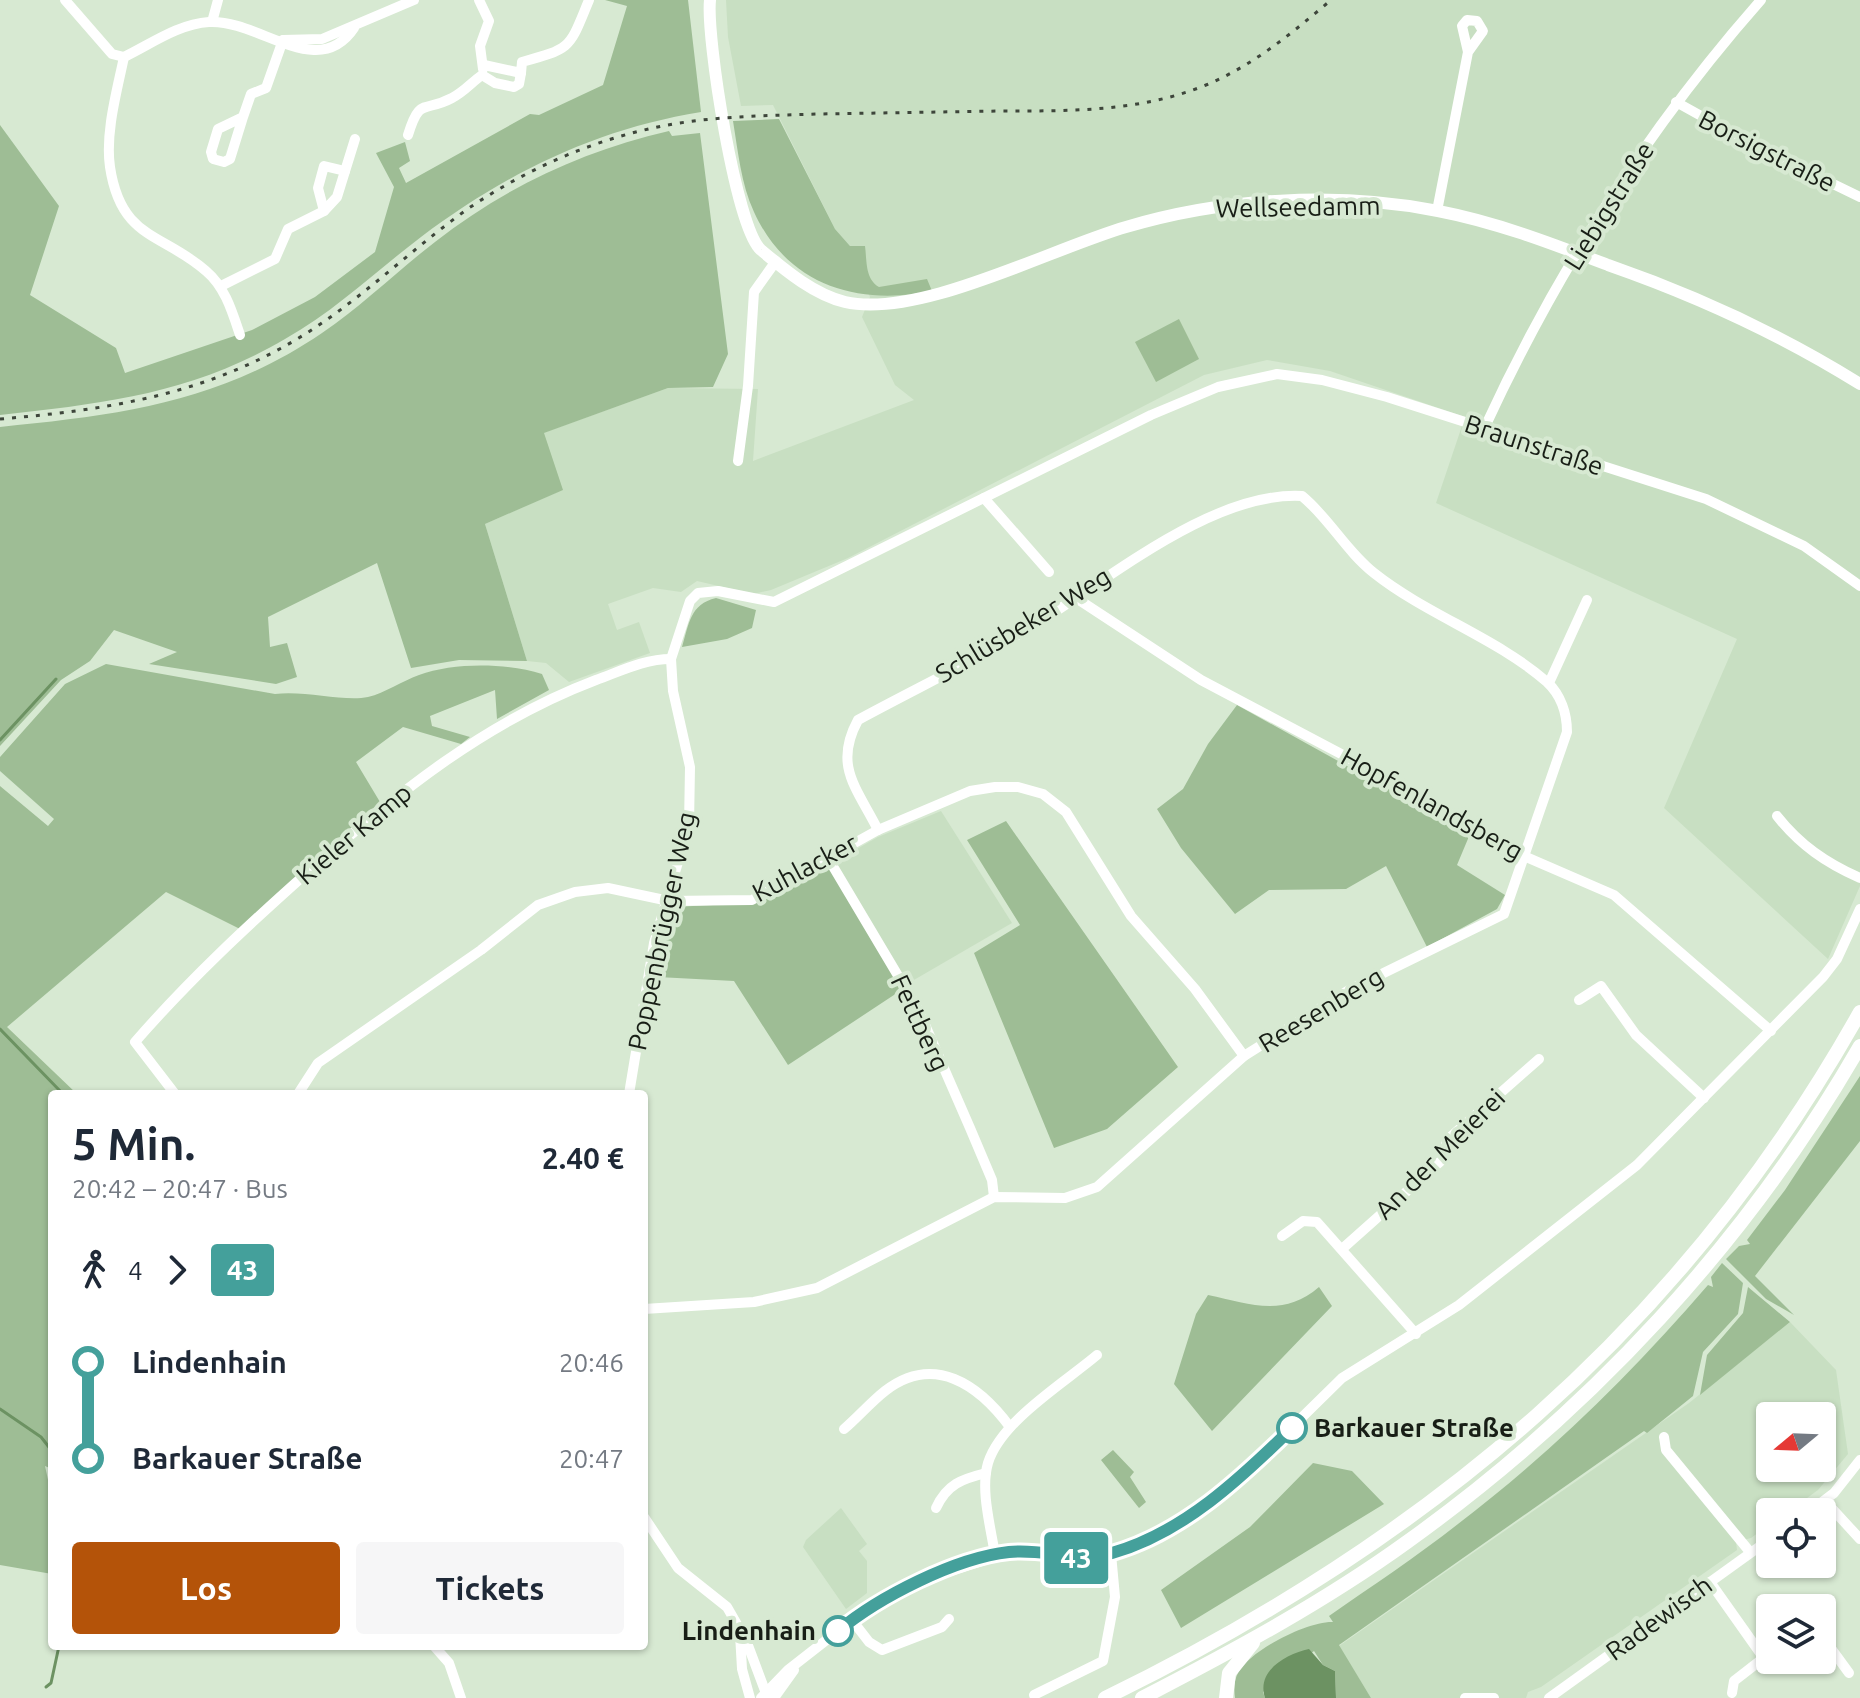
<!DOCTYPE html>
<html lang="de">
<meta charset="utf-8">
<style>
body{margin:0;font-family:Ubuntu,sans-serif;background:#f6f6f7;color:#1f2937;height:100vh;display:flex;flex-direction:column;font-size:30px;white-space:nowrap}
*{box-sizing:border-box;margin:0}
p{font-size:26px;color:#747a83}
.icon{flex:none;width:44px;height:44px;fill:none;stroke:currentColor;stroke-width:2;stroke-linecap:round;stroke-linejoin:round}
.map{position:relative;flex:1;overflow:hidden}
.details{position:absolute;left:48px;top:1090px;width:600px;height:560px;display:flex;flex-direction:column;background:#fff;border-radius:8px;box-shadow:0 2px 6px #0004}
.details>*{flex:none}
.badge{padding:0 16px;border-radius:6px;font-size:28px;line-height:52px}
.needle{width:52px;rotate:251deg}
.fabs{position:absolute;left:1756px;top:1402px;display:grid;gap:16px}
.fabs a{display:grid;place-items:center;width:80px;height:80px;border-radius:8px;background:#fff;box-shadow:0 2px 6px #0004;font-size:40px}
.map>.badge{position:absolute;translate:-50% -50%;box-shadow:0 0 0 4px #fff}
.legs{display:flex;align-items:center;gap:12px;height:88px;padding:0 24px;font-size:26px}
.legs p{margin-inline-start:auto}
.overview{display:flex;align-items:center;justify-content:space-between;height:136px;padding:0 24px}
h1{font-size:44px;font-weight:700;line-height:60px}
.button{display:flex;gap:16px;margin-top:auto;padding:16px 24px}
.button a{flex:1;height:92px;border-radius:8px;background:#b45309;color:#fff;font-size:32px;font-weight:700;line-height:92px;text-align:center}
.button a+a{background:#f6f6f7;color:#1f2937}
ul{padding:0 24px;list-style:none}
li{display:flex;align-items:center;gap:28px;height:96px;font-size:30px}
li i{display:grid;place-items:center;width:12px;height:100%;margin:0 10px;background:currentColor}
li i::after{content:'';width:20px;height:20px;margin:-10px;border:6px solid;border-radius:50%;background:#fff}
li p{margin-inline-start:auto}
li:first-child i{background:linear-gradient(#0000 50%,currentColor 0)}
li:last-child i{background:linear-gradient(currentColor 50%,#0000 0)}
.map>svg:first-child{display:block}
.built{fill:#c8dfc2;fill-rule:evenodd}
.green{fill:#9ebd95}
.water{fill:#6c9262}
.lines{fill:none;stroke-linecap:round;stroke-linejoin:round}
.stream{stroke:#6c9262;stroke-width:3}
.minor{stroke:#fff;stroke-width:10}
.major{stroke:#fff;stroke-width:12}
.highway{stroke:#fff;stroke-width:14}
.rail{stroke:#3e463b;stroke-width:3;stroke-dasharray:4 8;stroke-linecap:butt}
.line-1-casing{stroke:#fff;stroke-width:18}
.line-1{stroke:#44a09b;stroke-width:12}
.stop-1-dot{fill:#fff;stroke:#44a09b;stroke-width:4}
.labels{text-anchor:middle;stroke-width:8;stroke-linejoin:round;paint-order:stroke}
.street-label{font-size:26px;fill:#181e16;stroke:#d7e9d2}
.stop-label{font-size:26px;font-weight:bold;fill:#181e16;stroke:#d7e9d2;text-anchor:start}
</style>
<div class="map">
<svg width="1860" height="1698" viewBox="0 0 1860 1698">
<rect width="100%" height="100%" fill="#d7e9d2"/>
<g class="built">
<polygon points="726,0 1860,0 1860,886 1828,959 1664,808 1737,639 1436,503 1465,417 1330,371 1267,360 1204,375 848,558 771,590 753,594 697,581 681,592 653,588 608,604 617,630 639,622 650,653 569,682 546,663 527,661 485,524 562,490 543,433 668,388 758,389 753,461 914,400 895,385 862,317 870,297 850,246 835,229 773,105 741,106 728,37"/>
<polygon points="941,811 1012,923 907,984 834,862 878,837"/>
<path d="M1790 1322 1836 1370 1848 1454 1818 1490 1788 1512H1770V1524L1751 1538 1736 1542 1737 1550 1541 1687 1528 1692 1526 1698H1371L1339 1646 1689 1403ZM1770 1416H1822V1468H1770Z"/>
<polygon points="841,1508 867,1544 859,1551 867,1561 867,1593 846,1609 803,1547 806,1540"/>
</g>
<g class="green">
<path d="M605 0H688L701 112C596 129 506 173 421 237 376 271 335 311 285 339 191 394 106 403 0 415V125L59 206 30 295 116 348 125 373 252 330 315 297 375 252 394 187 376 153 405 142 410 161 399 168 406 183 530 114 539 115 603 85 627 6Z"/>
<path d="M779 119 835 229 850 246H865C867 261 865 279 879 287L927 279 932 291C858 306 788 286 754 212 741 184 738 151 733 121Z"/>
<path d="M669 131 672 136 700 133 728 354 713 387 668 388 544 433 563 490 485 524 527 661 459 660 411 668 377 563 268 617 270 647 287 643 297 677 276 684 149 664 177 652 114 630 90 661 61 680 0 746V427C120 415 219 403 322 333 362 306 397 271 435 242 505 187 583 151 669 131Z"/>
<polygon points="1179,319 1199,359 1156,382 1135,342"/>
<path d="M716 598 756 610 752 628 727 639 682 647C689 624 690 604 716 598Z"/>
<path d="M106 664 275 694C304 690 344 702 368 697 385 693 402 681 419 675 454 662 508 663 542 674L549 690 497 719 495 690 430 716 432 726 470 737 461 744 403 727 356 762 380 802 240 929 166 892 7 1027 77 1094H52V1469L45 1466 52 1498V1574L0 1565V786L48 826 54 819 0 771V757L65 684Z"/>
<polygon points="1237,705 1470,834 1457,865 1505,895 1497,909 1427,947 1386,866 1346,889 1269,890 1235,914 1181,848 1157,809 1183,789 1208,744"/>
<polygon points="1006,821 1178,1067 1107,1129 1054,1148 974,953 1020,925 967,840"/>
<polygon points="827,864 903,989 788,1065 734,981 658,977 673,907 753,903"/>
<polygon points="1860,1076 1860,1141 1755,1276 1794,1315 1766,1299 1726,1259 1739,1246 1750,1244 1747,1240 1785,1190"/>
<path d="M1722 1263 1743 1283 1738 1314 1703 1352 1693 1396 1647 1433 1644 1431 1339 1645 1371 1698H1336L1335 1671 1323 1665 1314 1651 1263 1692 1265 1698H1235C1234 1690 1234 1680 1238 1673 1250 1650 1308 1621 1333 1622L1329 1616C1372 1586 1416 1557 1458 1524 1550 1454 1632 1373 1708 1285L1713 1287 1711 1277Z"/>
<path d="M1319 1287 1332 1306 1212 1431 1174 1384 1196 1314 1208 1295C1250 1304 1283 1318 1319 1287Z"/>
<polygon points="1748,1287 1790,1322 1700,1395 1707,1355 1743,1313"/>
<polygon points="1113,1450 1134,1472 1130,1477 1146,1502 1139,1508 1101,1460"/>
<polygon points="1313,1463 1352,1471 1384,1504 1181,1628 1161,1590 1250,1527"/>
</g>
<path class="water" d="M1309 1649 1323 1665 1335 1671 1336 1698H1265C1256 1670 1287 1654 1309 1649Z"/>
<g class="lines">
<g class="stream">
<polyline points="0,740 56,679"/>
<polyline points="0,1029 63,1094"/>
<polyline points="0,1409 41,1437 52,1451"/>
<polyline points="46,1687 51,1683 59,1646"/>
</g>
<g class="minor">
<polyline points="65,0 112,54 124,57"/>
<polyline points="479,0 489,21 480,46 483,69"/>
<polyline points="212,22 218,0"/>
<polyline points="283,40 322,39 414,0"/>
<path d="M124 57C117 91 105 133 110 167 121 240 163 233 206 271 225 287 232 311 240 335"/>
<path d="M124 57C151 44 178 24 209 22 259 19 318 82 354 28"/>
<path d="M484 65 521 73 522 62C573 48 569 48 589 0"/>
<polyline points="1676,102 1757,147 1860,197"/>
<polyline points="243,117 230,159 224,162 213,159 211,152 218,129 243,117 251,94 266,88 283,40"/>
<path d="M408 135C420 96 424 113 452 98 464 92 472 82 482 75L495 83 514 87 519 84 521 73"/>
<polyline points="324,211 318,188 324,166 345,171"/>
<polyline points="1437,211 1468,52 1483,31 1477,21 1467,20 1462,26 1468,52"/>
<polyline points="221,286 275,259 288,229 324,211 337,197 355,139"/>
<path d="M1484 429C1555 275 1648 128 1761 0"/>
<polyline points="738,461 748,386 754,292 776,261"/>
<polyline points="984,498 1049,572"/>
<polyline points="1076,598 1201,680 1398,784 1524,856 1614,895 1771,1031"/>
<polyline points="1549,683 1587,600"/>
<path d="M1777 816C1800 845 1826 863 1860 878"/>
<polyline points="828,858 919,1011 970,1128 992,1180 994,1197"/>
<polyline points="1579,1000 1601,986 1636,1035 1704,1098"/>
<path d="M175 1094 135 1042C189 980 247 926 309 871 396 794 485 722 596 680 621 671 644 659 671 659"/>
<polyline points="298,1094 318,1063 481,950 538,905 575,892 608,888 669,901 752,900 878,830 970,791 995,787 1018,787 1043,794 1066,812 1131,916 1195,989 1244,1056"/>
<polyline points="629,1094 654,943 689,825 690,767 673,691 671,659 690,601 698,593 718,591 774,602 1151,415 1218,387 1277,374 1322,380 1387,397 1706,499 1804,546 1860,586"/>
<polyline points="1282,1236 1303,1221 1317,1222 1416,1334"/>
<polyline points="1342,1249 1442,1160 1447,1140 1539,1059"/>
<path d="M644 1309 754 1302 817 1288 994 1197 1065 1198 1097 1187 1244 1056 1349 990 1504 914 1567 732C1567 714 1561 695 1547 682 1497 638 1427 615 1374 573 1346 551 1329 518 1302 496 1213 491 1108 580 1036 624 978 659 917 688 858 720 833 766 857 788 878 830"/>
<path d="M844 1429C858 1417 871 1402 885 1391 934 1353 979 1385 1010 1427"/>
<polyline points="1664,1437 1666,1450 1750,1552"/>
<polyline points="1825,1501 1860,1539"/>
<path d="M936 1508C947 1484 962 1479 986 1473"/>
<polyline points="1809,1512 1834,1493 1860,1460"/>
<polyline points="644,1517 678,1568 727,1607 746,1640 767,1696"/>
<path d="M995 1555C991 1528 980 1490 988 1463 1001 1421 1064 1383 1097 1355"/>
<polyline points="1710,1582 1763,1657"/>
<polyline points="852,1620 869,1642 882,1650 942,1627 949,1619"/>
<polyline points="740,1634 742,1669 750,1698"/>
<polyline points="1822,1636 1849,1673"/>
<polyline points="434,1646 449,1663 461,1698"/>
<polyline points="1732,1693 1734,1681 1770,1653"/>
<polyline points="1034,1695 1103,1661 1115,1597 1111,1554"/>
<polyline points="761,1698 788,1670 852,1620 904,1586 1010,1552 1080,1558 1111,1554 1173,1525 1231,1487 1342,1378 1459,1305 1637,1165 1823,977 1837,959 1860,909"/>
<polyline points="774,1698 794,1670"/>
<polyline points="1465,1698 1494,1698"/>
<polyline points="1549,1698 1770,1539"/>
</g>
<path class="major" d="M710 0C706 37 736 228 761 250 785 270 813 294 845 302 919 319 1050 249 1126 227 1224 198 1336 191 1438 211 1496 222 1553 244 1608 265 1697 296 1780 334 1860 384"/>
<g class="highway">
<path d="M1105 1698C1428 1541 1683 1328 1860 1012"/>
<path d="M1142 1698C1233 1651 1324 1602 1407 1542 1590 1411 1748 1241 1860 1046"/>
<polyline points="1226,1698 1229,1673 1253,1643"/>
</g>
<path class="rail" d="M0 419C106 410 204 395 297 339 359 302 410 250 469 208 521 173 579 146 640 131 699 116 758 116 819 114 879 113 939 112 1000 111 1070 111 1140 112 1206 85 1254 65 1292 33 1331 0"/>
</g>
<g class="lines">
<g class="line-1-casing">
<path id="line-1" d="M838 1631C879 1597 955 1558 1009 1552 1044 1548 1077 1563 1112 1553 1183 1533 1241 1478 1292 1428"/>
</g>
<use href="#line-1" class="line-1"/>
</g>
<g class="stop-1-dot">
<circle cx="1292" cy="1428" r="14"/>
<circle cx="838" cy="1631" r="14"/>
</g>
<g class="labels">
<g class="street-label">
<text transform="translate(1767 151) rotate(27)" y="9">Borsigstraße</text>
<text transform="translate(1609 206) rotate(-58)" y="9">Liebigstraße</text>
<text transform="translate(1298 207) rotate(-1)" y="9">Wellseedamm</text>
<text transform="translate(1534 445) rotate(18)" y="9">Braunstraße</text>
<text transform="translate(1023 625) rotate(-31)" y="9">Schlüsbeker Weg</text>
<text transform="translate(1432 804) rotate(29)" y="9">Hopfenlandsberg</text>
<text transform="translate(354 834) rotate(-40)" y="9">Kieler Kamp</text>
<text transform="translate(805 868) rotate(-28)" y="9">Kuhlacker</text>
<text transform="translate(662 931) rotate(-78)" y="9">Poppenbrügger Weg</text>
<text transform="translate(1321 1010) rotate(-31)" y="9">Reesenberg</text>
<text transform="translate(920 1023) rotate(65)" y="9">Fettberg</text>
<text transform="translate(1440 1154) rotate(-45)" y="9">An der Meierei</text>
<text transform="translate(1659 1618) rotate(-36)" y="9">Radewisch</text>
</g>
<g class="stop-label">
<text x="1314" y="1437">Barkauer Straße</text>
<text x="816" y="1640" text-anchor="end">Lindenhain</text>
</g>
</g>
</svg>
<div class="fabs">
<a><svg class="needle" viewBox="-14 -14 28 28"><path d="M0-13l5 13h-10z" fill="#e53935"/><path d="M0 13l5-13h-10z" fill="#747a83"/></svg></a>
<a><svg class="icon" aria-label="locate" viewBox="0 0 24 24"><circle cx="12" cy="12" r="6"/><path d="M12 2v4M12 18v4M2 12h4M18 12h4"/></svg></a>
<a><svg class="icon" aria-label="layers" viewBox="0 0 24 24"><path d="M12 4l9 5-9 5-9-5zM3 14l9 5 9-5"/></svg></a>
</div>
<b class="badge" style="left:1076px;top:1558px;background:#44a09b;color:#fff">43</b>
<section class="details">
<div class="overview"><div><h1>5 Min.</h1><p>20:42 – 20:47 · Bus</p></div><b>2.40 €</b></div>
<div class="legs"><svg class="icon" aria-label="walk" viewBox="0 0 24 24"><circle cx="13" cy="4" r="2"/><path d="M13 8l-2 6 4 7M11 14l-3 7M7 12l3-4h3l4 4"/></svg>4<svg class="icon" aria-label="forward" viewBox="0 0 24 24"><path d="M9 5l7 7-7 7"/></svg><b class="badge" style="background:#44a09b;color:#fff">43</b></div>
<ul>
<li><i style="color:#44a09b"></i><b>Lindenhain</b><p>20:46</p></li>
<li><i style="color:#44a09b"></i><b>Barkauer Straße</b><p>20:47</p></li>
</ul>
<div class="button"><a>Los</a><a>Tickets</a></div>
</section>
</div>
